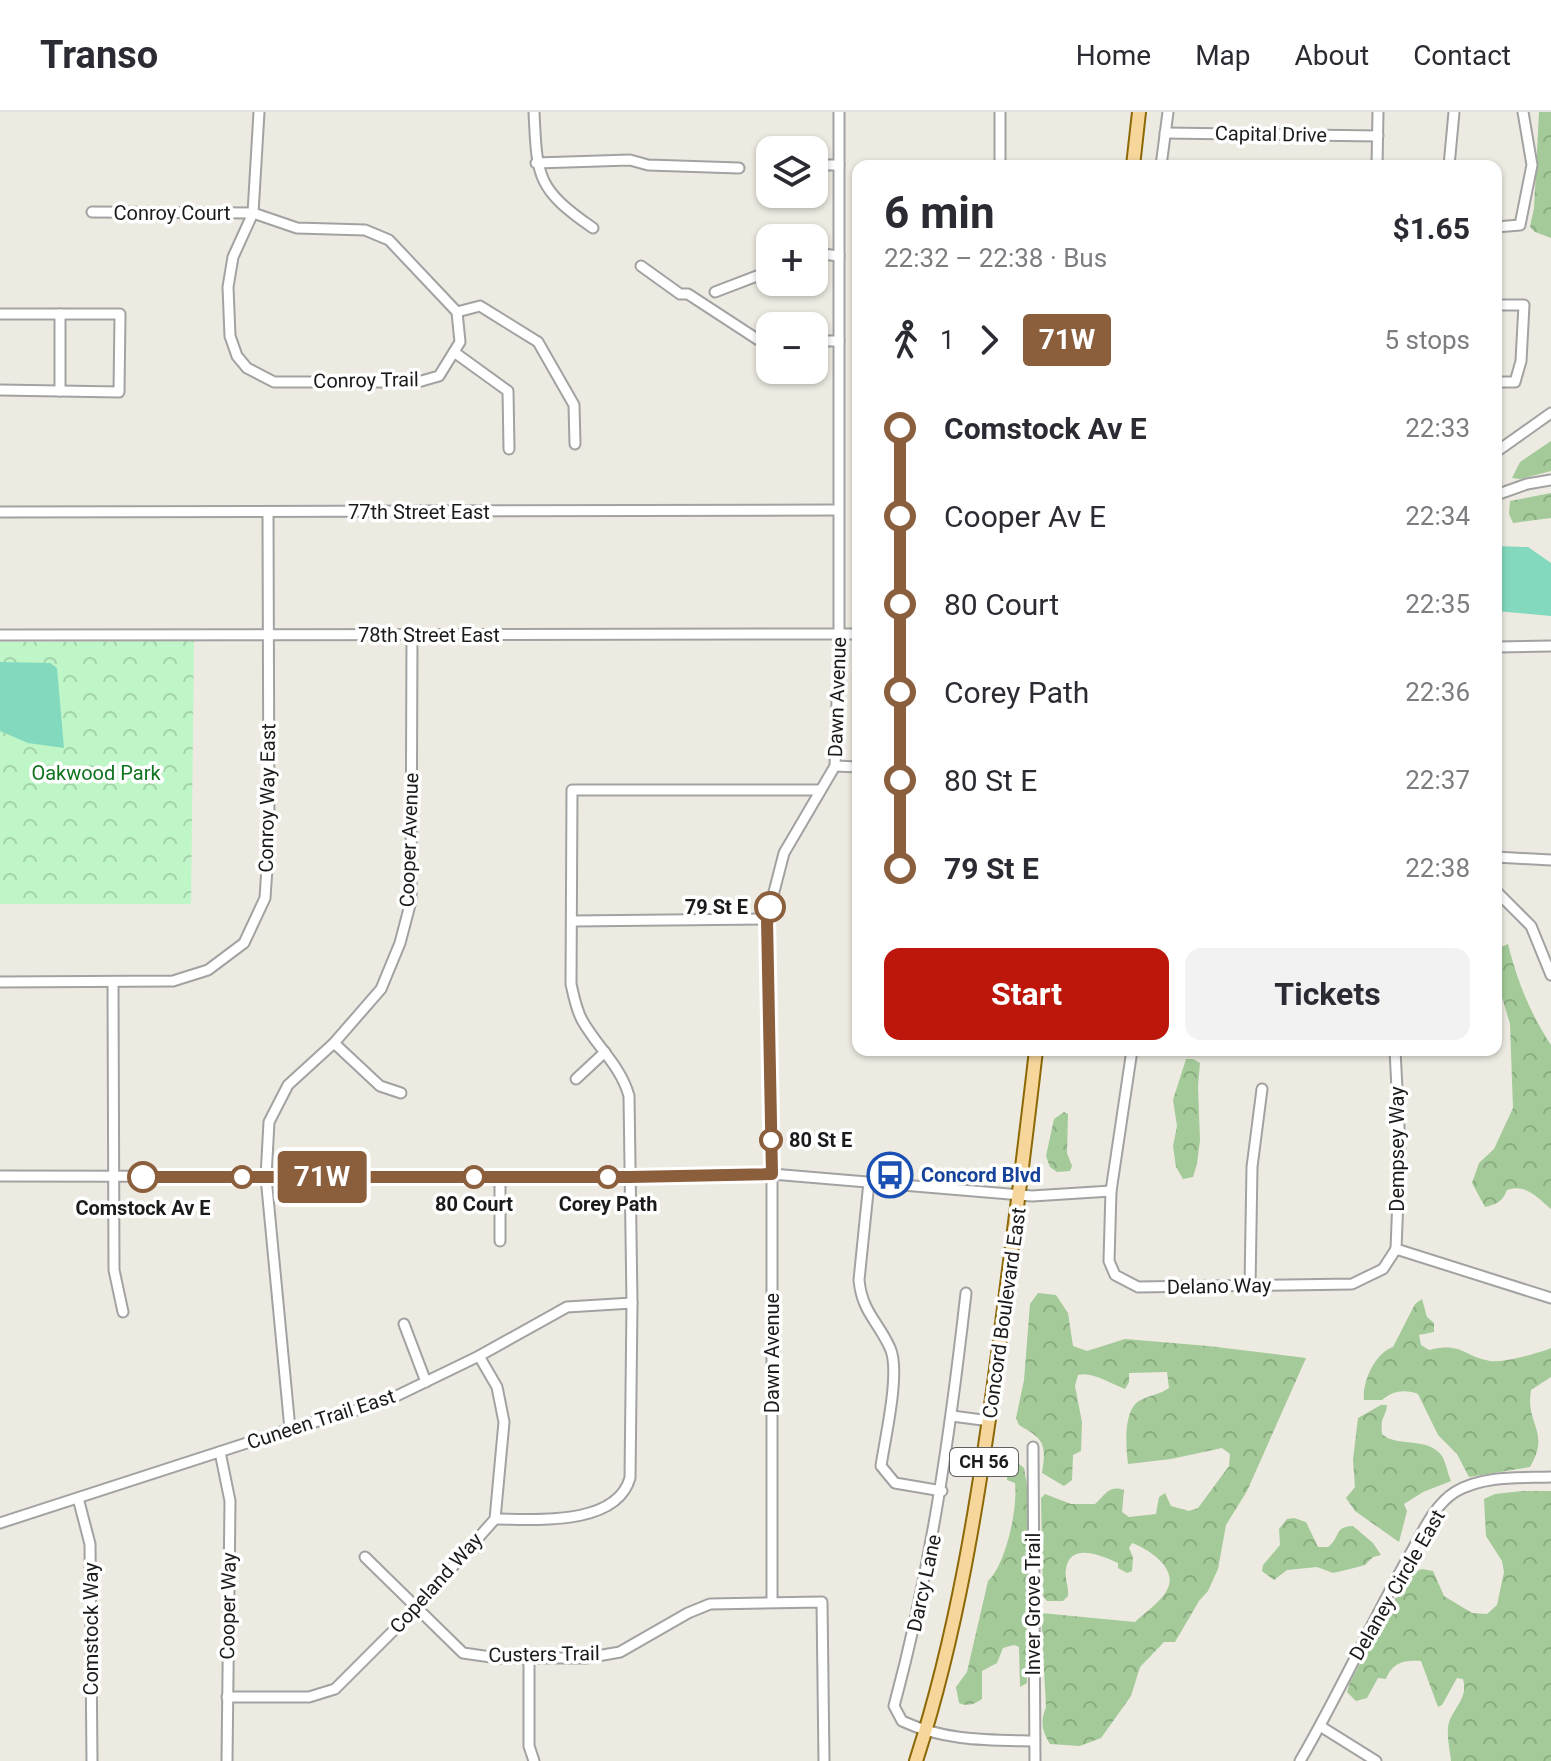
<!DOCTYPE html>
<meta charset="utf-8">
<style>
body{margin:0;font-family:Roboto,sans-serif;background:#f2f2f3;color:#2b2b33;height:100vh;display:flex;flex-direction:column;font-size:30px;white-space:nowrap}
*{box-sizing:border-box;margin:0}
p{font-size:26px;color:#7c7c81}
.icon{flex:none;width:44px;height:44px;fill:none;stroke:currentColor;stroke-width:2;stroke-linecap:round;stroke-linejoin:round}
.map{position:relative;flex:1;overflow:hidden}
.panel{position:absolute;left:852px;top:48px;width:650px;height:896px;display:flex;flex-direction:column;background:#fff;border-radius:16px;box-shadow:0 2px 6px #0004}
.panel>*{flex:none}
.badge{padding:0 16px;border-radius:6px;font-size:28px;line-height:52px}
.buttons{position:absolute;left:756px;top:24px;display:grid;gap:16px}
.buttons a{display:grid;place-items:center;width:72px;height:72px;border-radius:16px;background:#fff;box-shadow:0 2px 6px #0004;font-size:40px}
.map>.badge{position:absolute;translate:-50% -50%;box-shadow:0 0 0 4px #fff}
.legs{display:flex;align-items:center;gap:12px;height:88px;padding:0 32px;font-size:26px}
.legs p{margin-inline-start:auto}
.overview{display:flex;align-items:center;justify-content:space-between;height:136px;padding:0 32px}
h1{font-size:44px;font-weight:700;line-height:60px}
.action{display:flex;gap:16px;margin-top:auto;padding:16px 32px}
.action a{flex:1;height:92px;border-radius:16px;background:#bd160a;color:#fff;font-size:32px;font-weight:700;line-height:92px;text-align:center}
.action a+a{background:#f2f2f3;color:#2b2b33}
ul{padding:0 32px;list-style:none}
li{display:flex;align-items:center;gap:28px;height:88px;font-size:30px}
li i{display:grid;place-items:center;width:12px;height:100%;margin:0 10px;background:currentColor}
li i::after{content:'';width:20px;height:20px;margin:-10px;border:6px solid;border-radius:50%;background:#fff}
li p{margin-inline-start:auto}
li:first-child i{background:linear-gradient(#0000 50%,currentColor 0)}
li:last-child i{background:linear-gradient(currentColor 50%,#0000 0)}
header{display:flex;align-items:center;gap:48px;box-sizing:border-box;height:112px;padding:0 40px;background:#fff;border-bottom:2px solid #e1e1e2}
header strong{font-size:38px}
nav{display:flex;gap:44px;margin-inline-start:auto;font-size:28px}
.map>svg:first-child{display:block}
.forest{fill:url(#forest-crowns)}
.park{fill:url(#park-crowns)}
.pitch{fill:#82d9bd}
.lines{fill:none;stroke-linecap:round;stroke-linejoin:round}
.minor-casing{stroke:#a2a2a2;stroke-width:13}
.major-casing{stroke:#8c6907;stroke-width:16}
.minor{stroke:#fff;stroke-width:9}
.major{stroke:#f7d69c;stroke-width:12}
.line-1-casing{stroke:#fff;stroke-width:18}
.line-1{stroke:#8b5e3c;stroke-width:12}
.stop-1-dot{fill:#fff;stroke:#8b5e3c;stroke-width:4}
.labels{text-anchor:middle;stroke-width:7;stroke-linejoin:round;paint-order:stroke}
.shield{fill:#fff;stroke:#5f5f5f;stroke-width:2}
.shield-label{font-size:18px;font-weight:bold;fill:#1b1b1b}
.street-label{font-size:20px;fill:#1b1b1b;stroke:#fff}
.park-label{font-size:20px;fill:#10731f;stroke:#fff}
.stop-label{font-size:20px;font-weight:bold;fill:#1b1b1b;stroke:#fff}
.transit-label{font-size:20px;font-weight:bold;fill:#164399;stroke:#fff;text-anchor:start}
</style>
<header>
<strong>Transo</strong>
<nav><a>Home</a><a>Map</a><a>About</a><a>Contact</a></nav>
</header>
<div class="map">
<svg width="1551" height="1649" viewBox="0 0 1551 1649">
<defs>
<pattern id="forest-crowns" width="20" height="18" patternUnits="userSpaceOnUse" patternTransform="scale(2)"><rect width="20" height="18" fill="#a3ca98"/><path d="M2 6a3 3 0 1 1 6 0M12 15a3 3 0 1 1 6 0" fill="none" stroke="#8cad82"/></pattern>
<pattern id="park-crowns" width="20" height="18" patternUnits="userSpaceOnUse" patternTransform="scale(2)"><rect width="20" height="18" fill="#bff6c7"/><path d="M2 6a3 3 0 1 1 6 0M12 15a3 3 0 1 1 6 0" fill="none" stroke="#a4d2aa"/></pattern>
</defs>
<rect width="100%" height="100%" fill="#edeae1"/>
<g class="forest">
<polygon points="1539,0 1551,0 1551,126 1535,120 1530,115 1534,96"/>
<polygon points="1551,329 1551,359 1520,367 1512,366 1520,350"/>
<polygon points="1551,381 1551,406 1513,411 1509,402 1510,389"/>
<path d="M1508 832C1517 869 1530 901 1551 933V1097C1538 1086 1526 1071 1507 1078 1502 1090 1497 1092 1485 1095L1472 1071 1479 1051 1494 1037 1513 996 1510 912 1496 865V837Z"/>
<polygon points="1186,947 1193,947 1200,951 1198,974 1200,1028 1197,1052 1193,1065 1183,1067 1176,1055 1173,1034 1177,1014 1173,988"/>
<polygon points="1064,1000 1068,1002 1067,1041 1072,1054 1070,1059 1057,1060 1050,1055 1046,1044 1054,1007"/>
<path d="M1038 1181 1056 1183 1068 1201 1073 1234 1087 1239 1125 1227 1208 1234 1306 1246 1247 1379 1226 1413 1218 1457 1208 1479 1199 1489 1175 1530H1164L1140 1555 1131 1584 1101 1626 1080 1634 1050 1632C1042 1619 1040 1610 1046 1595L1041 1501 1135 1510C1144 1501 1161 1490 1167 1478 1179 1456 1148 1437 1132 1431L1129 1436 1133 1445 1132 1459 1127 1461 1118 1456V1451C1103 1444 1070 1429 1066 1457 1064 1466 1069 1474 1068 1484L1063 1489H1047L1043 1484 1041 1386 1045 1382 1071 1392H1095C1106 1382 1109 1373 1124 1378L1122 1400 1129 1405 1156 1402 1159 1385 1165 1381 1171 1394 1189 1399 1198 1396 1229 1354 1230 1342 1222 1336 1171 1347 1128 1352C1126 1335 1123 1299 1139 1289 1149 1283 1159 1283 1169 1276L1167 1260 1129 1261V1270L1125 1277C1111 1272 1092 1259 1078 1263L1075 1274 1082 1310 1081 1339 1073 1343 1072 1368 1064 1374 1042 1361C1047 1330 1043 1327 1019 1313L1016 1306 1024 1268 1030 1192Z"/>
<path d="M1422 1187 1427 1205 1434 1211V1220L1419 1223 1421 1233 1429 1238C1463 1230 1462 1244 1490 1249 1502 1251 1540 1241 1551 1236V1265L1531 1278C1525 1313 1551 1319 1530 1355L1469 1365 1457 1342 1438 1323 1418 1282C1406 1277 1391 1279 1382 1288H1364C1362 1270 1375 1241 1393 1235L1415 1192Z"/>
<path d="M1381 1293H1387C1386 1306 1380 1303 1382 1322 1397 1336 1428 1324 1442 1344 1446 1351 1448 1362 1451 1369L1423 1380 1404 1392 1407 1399 1399 1430 1355 1399 1346 1386 1355 1375 1353 1348 1358 1306Z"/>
<path d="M1017 1350 1024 1356 1028 1379 1027 1571 1020 1575 1019 1535 1014 1533 1003 1536 997 1551 982 1559V1587C975 1592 967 1595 959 1591L956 1575 967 1560 988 1469C1006 1453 1018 1395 1015 1371L1007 1368 1008 1355 1011 1351Z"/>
<path d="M1522 1379H1551V1649H1451C1450 1639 1447 1626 1448 1616 1450 1597 1469 1589 1463 1567L1457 1566 1442 1593 1438 1595 1421 1549C1404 1548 1393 1550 1386 1567L1378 1566 1367 1586 1356 1589 1347 1580 1350 1570 1408 1463 1422 1457 1433 1459 1444 1484 1472 1501 1487 1502 1497 1493 1504 1460 1502 1449 1486 1424 1484 1387 1495 1382Z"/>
<path d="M1294 1406 1306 1410 1318 1435H1328C1341 1425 1333 1415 1353 1414L1373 1431 1381 1443 1373 1445 1365 1453 1350 1457 1333 1461 1317 1455 1287 1458 1274 1468 1262 1459 1263 1453 1280 1433 1279 1417 1287 1407Z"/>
</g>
<polygon class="park" points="194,529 191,792 0,792 0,530"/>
<g class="pitch">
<polygon points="1496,434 1528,435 1551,451 1551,504 1496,499"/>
<polygon points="0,550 50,551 57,556 64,636 28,631 0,619"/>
</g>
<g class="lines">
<g class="minor-casing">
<g id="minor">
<path d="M534 0C537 66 537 77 593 116"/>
<polyline points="1165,21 1378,24"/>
<polyline points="536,51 630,48 648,53 739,56"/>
<polyline points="767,53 770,53"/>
<polyline points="814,53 839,53"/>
<polyline points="1000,54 1000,0"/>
<polyline points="1161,54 1168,0"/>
<polyline points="1377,54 1378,0"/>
<polyline points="1449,54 1454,0"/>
<polyline points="92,100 253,101 297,116 365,118 389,128 457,200 460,230 439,264 418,270 274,270 247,256 237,244 230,224 228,175 233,145 253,101 259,0"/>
<polyline points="1496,115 1520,113 1532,53 1523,0"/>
<polyline points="814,144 823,142 839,144"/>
<polyline points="641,154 680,182 688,182 760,229 770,229"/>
<polyline points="715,180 770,159"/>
<polyline points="1496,193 1524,193 1521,249 1515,270 1496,270"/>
<polyline points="457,200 480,194 538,230 574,293 575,332"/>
<polyline points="0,202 120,202 119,280 0,278"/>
<polyline points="814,229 839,229"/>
<polyline points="454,240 508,279 509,337"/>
<polyline points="60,279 60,202"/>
<polyline points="1496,340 1551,301"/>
<polyline points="1496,383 1527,372 1551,368"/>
<polyline points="0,400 838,398"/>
<polyline points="0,523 858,522"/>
<polyline points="1496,535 1551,534"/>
<polyline points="835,654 858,655"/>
<polyline points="1496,745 1551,748"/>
<polyline points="1496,779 1531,814 1551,863"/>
<polyline points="572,809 767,807"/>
<polyline points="0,870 173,869 208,858 244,831 265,786 269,725 268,400"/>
<polyline points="113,870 114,1158 123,1200"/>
<polyline points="334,931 380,974 401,981"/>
<polyline points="1132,938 1111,1079 1109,1149 1115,1163 1138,1175 1352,1172 1383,1157 1396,1137"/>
<polyline points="1395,938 1400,1035 1396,1137"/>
<polyline points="576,967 605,940"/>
<polyline points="0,1064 630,1065 772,1062 1032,1084 1111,1079"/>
<polyline points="500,1065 500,1129"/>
<path d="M869 1070 859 1168C862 1200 878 1209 890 1236 901 1259 885 1326 881 1354L895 1371 942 1379"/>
<polyline points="1396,1137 1551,1186"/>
<polyline points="1250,1174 1252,1055 1262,977"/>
<path d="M966 1181C950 1322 931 1457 894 1594L902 1609C945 1629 986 1628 1033 1629"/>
<polyline points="404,1212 426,1270"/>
<polyline points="952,1304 990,1309"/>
<polyline points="290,1317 266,1065 269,1010 288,973 334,931 381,877 400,831 411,789 412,523"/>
<polyline points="1033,1335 1035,1649"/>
<polyline points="220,1340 230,1389 227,1649"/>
<polyline points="78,1386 90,1432 92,1649"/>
<path d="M495 1407C533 1407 616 1415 630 1366L632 1191 629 984C621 954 597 935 582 908 576 897 574 885 571 872L572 678H819"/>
<polyline points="0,1411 290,1317 382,1291 479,1244 567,1195 632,1191"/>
<polyline points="365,1445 463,1541 498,1546 586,1546 620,1540 688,1501 710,1492 822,1490 824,1649"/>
<polyline points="772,1490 772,1062 767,807 784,741 835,654 839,522 839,0"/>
<polyline points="529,1546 529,1634 534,1649"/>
<polyline points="227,1585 309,1585 335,1577 416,1496 495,1407 504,1310 497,1275 479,1244"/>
<polyline points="1320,1614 1376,1649"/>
<path d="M1300 1649C1339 1582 1371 1511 1409 1444 1422 1422 1433 1394 1455 1380 1483 1363 1520 1366 1551 1365"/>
</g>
</g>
<g class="major-casing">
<g id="major">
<polyline points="1133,54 1139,0"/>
<path d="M916 1649C957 1522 978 1389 996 1257 1010 1151 1024 1045 1036 938"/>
</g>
</g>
<use href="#minor" class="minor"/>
<use href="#major" class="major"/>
</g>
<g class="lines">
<g class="line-1-casing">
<polyline id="line-1" points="143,1065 630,1065 772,1062 767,807 770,795"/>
</g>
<use href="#line-1" class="line-1"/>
</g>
<defs>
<g id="bus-ring" transform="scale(2.3)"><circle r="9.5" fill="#fff" stroke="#1a4fb4" stroke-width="1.5"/><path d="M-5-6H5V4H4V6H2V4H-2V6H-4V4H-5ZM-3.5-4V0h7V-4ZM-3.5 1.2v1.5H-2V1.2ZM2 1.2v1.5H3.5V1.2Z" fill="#1a4fb4"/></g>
</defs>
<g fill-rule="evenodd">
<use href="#bus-ring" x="890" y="1063"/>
</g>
<g class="stop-1-dot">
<circle cx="770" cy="795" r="14"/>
<circle cx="771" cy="1028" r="10"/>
<circle cx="143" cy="1065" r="14"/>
<circle cx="242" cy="1065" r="10"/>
<circle cx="474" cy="1065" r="10"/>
<circle cx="608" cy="1065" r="10"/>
</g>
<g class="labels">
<rect class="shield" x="950" y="1336" width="68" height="28" rx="6"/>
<g class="shield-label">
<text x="984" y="1356">CH 56</text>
</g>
<g class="street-label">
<text transform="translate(1271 22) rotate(1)" y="7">Capital Drive</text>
<text x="172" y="108">Conroy Court</text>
<text transform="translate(366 268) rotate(-1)" y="7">Conroy Trail</text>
<text x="419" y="407">77th Street East</text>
<text x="429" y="530">78th Street East</text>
<text transform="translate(837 585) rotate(-88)" y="7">Dawn Avenue</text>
<text transform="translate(267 686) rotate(-89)" y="7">Conroy Way East</text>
<text transform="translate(409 728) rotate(-88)" y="7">Cooper Avenue</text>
<text transform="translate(1397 1037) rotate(-90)" y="7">Dempsey Way</text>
<text transform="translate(1219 1174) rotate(-1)" y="7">Delano Way</text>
<text transform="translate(1004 1201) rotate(-82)" y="7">Concord Boulevard East</text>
<text transform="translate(772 1241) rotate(-90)" y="7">Dawn Avenue</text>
<text transform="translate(321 1307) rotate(-18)" y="7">Cuneen Trail East</text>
<text transform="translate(436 1471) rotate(-48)" y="7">Copeland Way</text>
<text transform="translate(924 1471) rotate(-78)" y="7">Darcy Lane</text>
<text transform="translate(1397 1473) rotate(-60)" y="7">Delaney Circle East</text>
<text transform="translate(1033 1492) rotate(-90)" y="7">Inver Grove Trail</text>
<text transform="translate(228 1494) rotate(-89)" y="7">Cooper Way</text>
<text transform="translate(91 1517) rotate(-90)" y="7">Comstock Way</text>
<text transform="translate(544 1542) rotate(-1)" y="7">Custers Trail</text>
</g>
<g class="park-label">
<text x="96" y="668">Oakwood Park</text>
</g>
<g class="stop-label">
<text x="748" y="802" text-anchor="end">79 St E</text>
<text x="789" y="1035" text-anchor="start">80 St E</text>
<text x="474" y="1099">80 Court</text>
<text x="608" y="1099">Corey Path</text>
<text x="143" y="1103">Comstock Av E</text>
</g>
<g class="transit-label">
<text x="921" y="1070">Concord Blvd</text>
</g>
</g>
</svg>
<div class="buttons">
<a><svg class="icon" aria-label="layers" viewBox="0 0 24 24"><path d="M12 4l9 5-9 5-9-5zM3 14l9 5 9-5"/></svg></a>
<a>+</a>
<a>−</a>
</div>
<b class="badge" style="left:322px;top:1065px;background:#8b5e3c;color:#fff">71W</b>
<section class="panel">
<div class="overview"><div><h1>6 min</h1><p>22:32 – 22:38 · Bus</p></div><b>$1.65</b></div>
<div class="legs"><svg class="icon" aria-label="walk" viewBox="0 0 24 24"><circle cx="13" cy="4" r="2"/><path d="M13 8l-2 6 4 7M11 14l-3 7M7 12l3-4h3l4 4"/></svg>1<svg class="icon" aria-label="forward" viewBox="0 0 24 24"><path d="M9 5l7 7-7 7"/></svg><b class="badge" style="background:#8b5e3c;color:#fff">71W</b><p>5 stops</p></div>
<ul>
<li><i style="color:#8b5e3c"></i><b>Comstock Av E</b><p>22:33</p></li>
<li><i style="color:#8b5e3c"></i><span>Cooper Av E</span><p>22:34</p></li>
<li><i style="color:#8b5e3c"></i><span>80 Court</span><p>22:35</p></li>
<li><i style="color:#8b5e3c"></i><span>Corey Path</span><p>22:36</p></li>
<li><i style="color:#8b5e3c"></i><span>80 St E</span><p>22:37</p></li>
<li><i style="color:#8b5e3c"></i><b>79 St E</b><p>22:38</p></li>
</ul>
<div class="action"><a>Start</a><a>Tickets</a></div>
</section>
</div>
